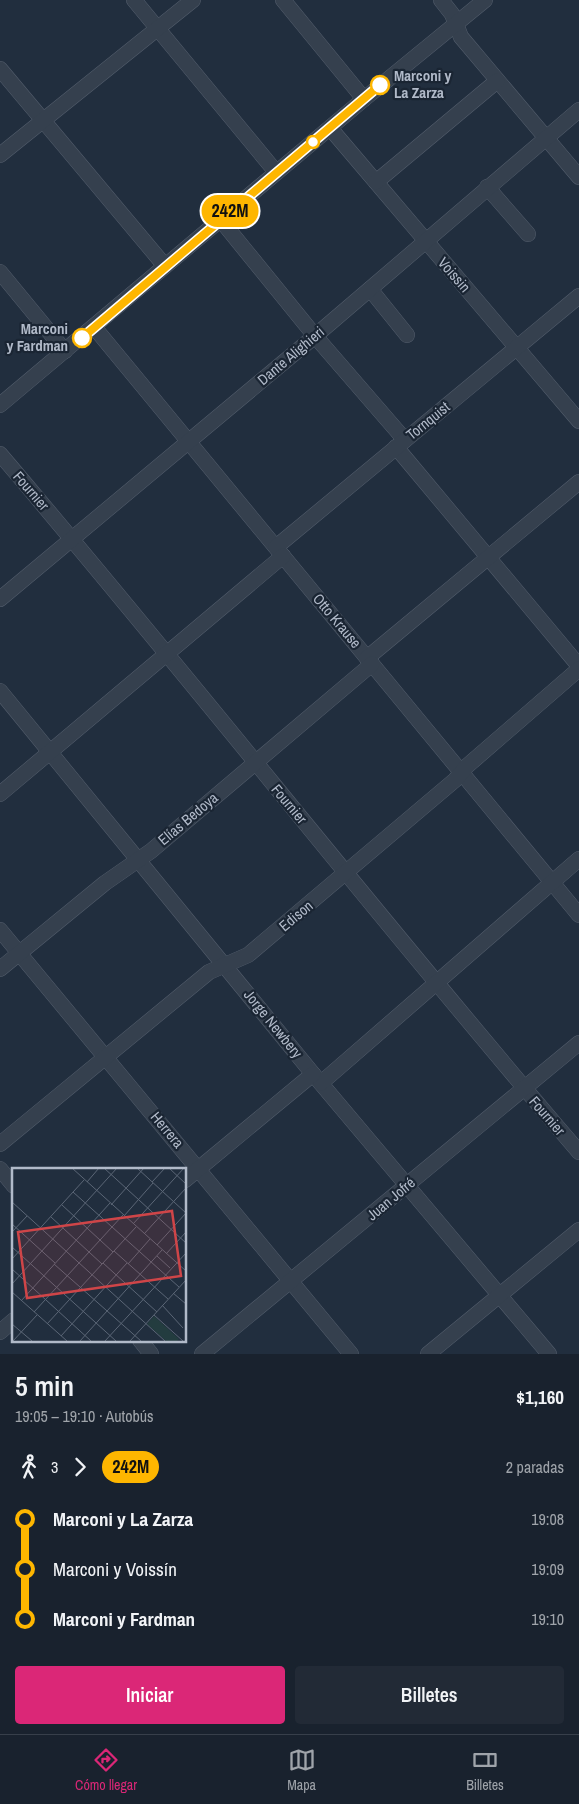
<!DOCTYPE html>
<html lang="es">
<meta charset="utf-8">
<style>
body{margin:0;font-family:"Archivo Narrow",sans-serif;background:#222a36;color:#f1f3f6;height:100vh;display:flex;flex-direction:column;font-size:19px;white-space:nowrap}
*{box-sizing:border-box;margin:0}
p{font-size:16px;color:#9fa4aa}
.icon{flex:none;width:28px;height:28px;fill:none;stroke:currentColor;stroke-width:2;stroke-linecap:round;stroke-linejoin:round}
.map{position:relative;height:1354px;overflow:hidden}
.details{display:flex;flex-direction:column;background:#19222e;flex:1}
.details>*{flex:none}
.badge{padding:0 10px;border-radius:16px;font-size:18px;line-height:32px}
.map>.badge{position:absolute;translate:-50% -50%;box-shadow:0 0 0 2px #fff}
.legs{display:flex;align-items:center;gap:8px;height:55px;padding:0 15px;font-size:16px}
.legs p{margin-inline-start:auto}
.overview{display:flex;align-items:center;justify-content:space-between;height:85px;padding:0 15px}
h1{font-size:28px;font-weight:600;line-height:38px}
.primary-button{display:flex;gap:10px;margin-top:auto;padding:10px 15px}
.primary-button a{flex:1;height:58px;border-radius:5px;background:#db2777;color:#fff;font-size:20px;font-weight:600;line-height:58px;text-align:center}
.primary-button a+a{background:#222a36;color:#f1f3f6}
ul{padding:0 15px;list-style:none}
li{display:flex;align-items:center;gap:18px;height:50px;font-size:19px}
li i{display:grid;place-items:center;width:8px;height:100%;margin:0 6px;background:currentColor}
li i::after{content:'';width:12px;height:12px;margin:-6px;border:4px solid;border-radius:50%;background:#19222e}
li p{margin-inline-start:auto}
li:first-child i{background:linear-gradient(#0000 50%,currentColor 0)}
li:last-child i{background:linear-gradient(currentColor 50%,#0000 0)}
.dock{display:flex;justify-content:space-around;align-items:center;height:70px;border-top:1px solid #373f4a;background:#19222e;font-size:14px;color:#9fa4aa}
.dock a{display:grid;justify-items:center;gap:2px}
.dock .on{color:#db2777}
.map>svg:first-child{display:block}
.lines{fill:none;stroke-linecap:round;stroke-linejoin:round}
.minor-casing{stroke:#535d6c;stroke-width:16}
.minor{stroke:#35404e;stroke-width:15}
.line-1-casing{stroke:#fff;stroke-width:11}
.line-1{stroke:#feb600;stroke-width:8}
.stop-1-dot{fill:#fff;stroke:#feb600;stroke-width:2.5}
.labels{text-anchor:middle;stroke-width:4.5;stroke-linejoin:round;paint-order:stroke}
.stop-label{font-size:15px;font-weight:bold;fill:#b1bac9;stroke:#1a2533;text-anchor:start}
.street-label{font-size:15px;fill:#b1bac9;stroke:#1a2533}
.inset-road{fill:none;stroke:#5b6676;stroke-width:1}
.view{fill:#cf4548;fill-opacity:0.15;stroke:#cf4548;stroke-width:2.5}
.inset-edge{fill:none;stroke:#b1bac9;stroke-width:2.5}
</style>
<div class="map">
<svg width="579" height="1354" viewBox="0 0 579 1354">
<rect width="100%" height="100%" fill="#212e3e"/>
<g class="lines">
<g class="minor-casing">
<g id="minor">
<polyline points="134,0 276,172"/>
<polyline points="283,0 364,99"/>
<polyline points="441,0 452,14 461,37 579,177"/>
<polyline points="0,69 165,266"/>
<polyline points="330,128 579,421"/>
<polyline points="0,155 193,0"/>
<polyline points="376,182 497,81"/>
<polyline points="487,187 528,234"/>
<polyline points="220,219 315,336 405,440"/>
<polyline points="0,272 65,351"/>
<polyline points="370,289 407,335"/>
<polyline points="94,327 579,915"/>
<polyline points="0,405 364,99 485,0"/>
<polyline points="396,447 579,666"/>
<path d="M0 454C196 684 382 923 579 1152"/>
<polyline points="276,547 579,296"/>
<polyline points="0,599 315,336 579,110"/>
<polyline points="367,658 579,482"/>
<polyline points="0,691 313,1074 549,1354"/>
<polyline points="0,794 283,556"/>
<polyline points="0,930 351,1354"/>
<polyline points="0,969 105,883 151,851 372,664"/>
<polyline points="321,1083 579,859"/>
<polyline points="0,1144 209,972 248,955 455,780 467,766 579,669"/>
<polyline points="0,1169 14,1186"/>
<polyline points="185,1180 313,1074"/>
<polyline points="0,1332 14,1320"/>
<polyline points="140,1340 151,1354"/>
<polyline points="202,1354 579,1043"/>
<polyline points="428,1354 579,1230"/>
</g>
</g>
<use href="#minor" class="minor"/>
</g>
<g class="lines">
<g class="line-1-casing">
<polyline id="line-1" points="82,338 380,85"/>
</g>
<use href="#line-1" class="line-1"/>
</g>
<g class="stop-1-dot">
<circle cx="380" cy="85" r="9"/>
<circle cx="313" cy="142" r="6"/>
<circle cx="82" cy="338" r="9"/>
</g>
<g class="labels">
<g class="stop-label">
<text x="394" y="81">Marconi y<tspan x="394" dy="17">La Zarza</tspan></text>
<text x="68" y="334" text-anchor="end">Marconi<tspan x="68" dy="17">y Fardman</tspan></text>
</g>
<g class="street-label">
<text transform="translate(454 275) rotate(49)" y="5">Voissin</text>
<text transform="translate(291 356) rotate(-40)" y="5">Dante Alighieri</text>
<text transform="translate(428 421) rotate(-39)" y="5">Tornquist</text>
<text transform="translate(31 491) rotate(49)" y="5">Fournier</text>
<text transform="translate(337 621) rotate(50)" y="5">Otto Krause</text>
<text transform="translate(289 804) rotate(50)" y="5">Fournier</text>
<text transform="translate(188 819) rotate(-40)" y="5">Elías Bedoya</text>
<text transform="translate(296 916) rotate(-40)" y="5">Edison</text>
<text transform="translate(273 1024) rotate(51)" y="5">Jorge Newbery</text>
<text transform="translate(547 1116) rotate(49)" y="5">Fournier</text>
<text transform="translate(167 1130) rotate(50)" y="5">Herrera</text>
<text transform="translate(391 1199) rotate(-40)" y="5">Juan Jofré</text>
</g>
</g>
<g transform="translate(12 1168)">
<rect width="174" height="174" fill="#212e3e"/>
<path d="M142 148 167 171 165 173H154L135 156Z" fill="#233c3f"/>
<path class="inset-road" d="M60 0 174 103M92 0 174 75M125 0 174 45M157 0 174 16M75 14 87 0M140 14 153 0M61 24 167 119M0 34 153 173M50 37 101 84M99 37 132 0M112 48 141 15M39 49 90 96M0 56 43 95M121 56 172 0M0 64 15 48M132 66 174 20M145 77 174 45M0 79 104 173M102 83 156 131M154 86 174 64M145 88 158 100M0 91 72 12M91 95 145 144M42 96 129 173M116 96 138 71M0 101 79 173M0 116 105 0M0 124 55 173M161 125 174 136M9 133 98 35M150 137 171 160M22 144 111 47M142 147 171 173M0 156 20 173M35 156 124 59M49 168 115 95M1 173 25 147M68 173 150 82M93 173 174 85M118 173 174 112"/>
<path class="view" d="M160 43 169 108 15 130 6 64Z"/>
<rect width="174" height="174" class="inset-edge"/>
</g>
</svg>
<b class="badge" style="left:230px;top:211px;background:#feb600;color:#111">242M</b>
</div>
<section class="details">
<div class="overview"><div><h1>5 min</h1><p>19:05 – 19:10 · Autobús</p></div><b>$1,160</b></div>
<div class="legs"><svg class="icon" aria-label="walk" viewBox="0 0 24 24"><circle cx="13" cy="4" r="2"/><path d="M13 8l-2 6 4 7M11 14l-3 7M7 12l3-4h3l4 4"/></svg>3<svg class="icon" aria-label="forward" viewBox="0 0 24 24"><path d="M9 5l7 7-7 7"/></svg><b class="badge" style="background:#feb600;color:#111">242M</b><p>2 paradas</p></div>
<ul>
<li><i style="color:#feb600"></i><b>Marconi y La Zarza</b><p>19:08</p></li>
<li><i style="color:#feb600"></i><span>Marconi y Voissín</span><p>19:09</p></li>
<li><i style="color:#feb600"></i><b>Marconi y Fardman</b><p>19:10</p></li>
</ul>
<div class="primary-button"><a>Iniciar</a><a>Billetes</a></div>
</section>
<nav class="dock">
<a class="on"><svg class="icon" aria-label="directions" viewBox="0 0 24 24"><path d="M12 3l9 9-9 9-9-9zM9 14v-3h6M13 9l2 2-2 2"/></svg>Cómo llegar</a>
<a><svg class="icon" aria-label="map" viewBox="0 0 24 24"><path d="M3 6l6-2 6 2 6-2v14l-6 2-6-2-6 2zM9 4v14M15 6v14"/></svg>Mapa</a>
<a><svg class="icon" aria-label="tickets" viewBox="0 0 24 24"><path d="M3 7h18v10H3zM15 7v10"/></svg>Billetes</a>
</nav>
